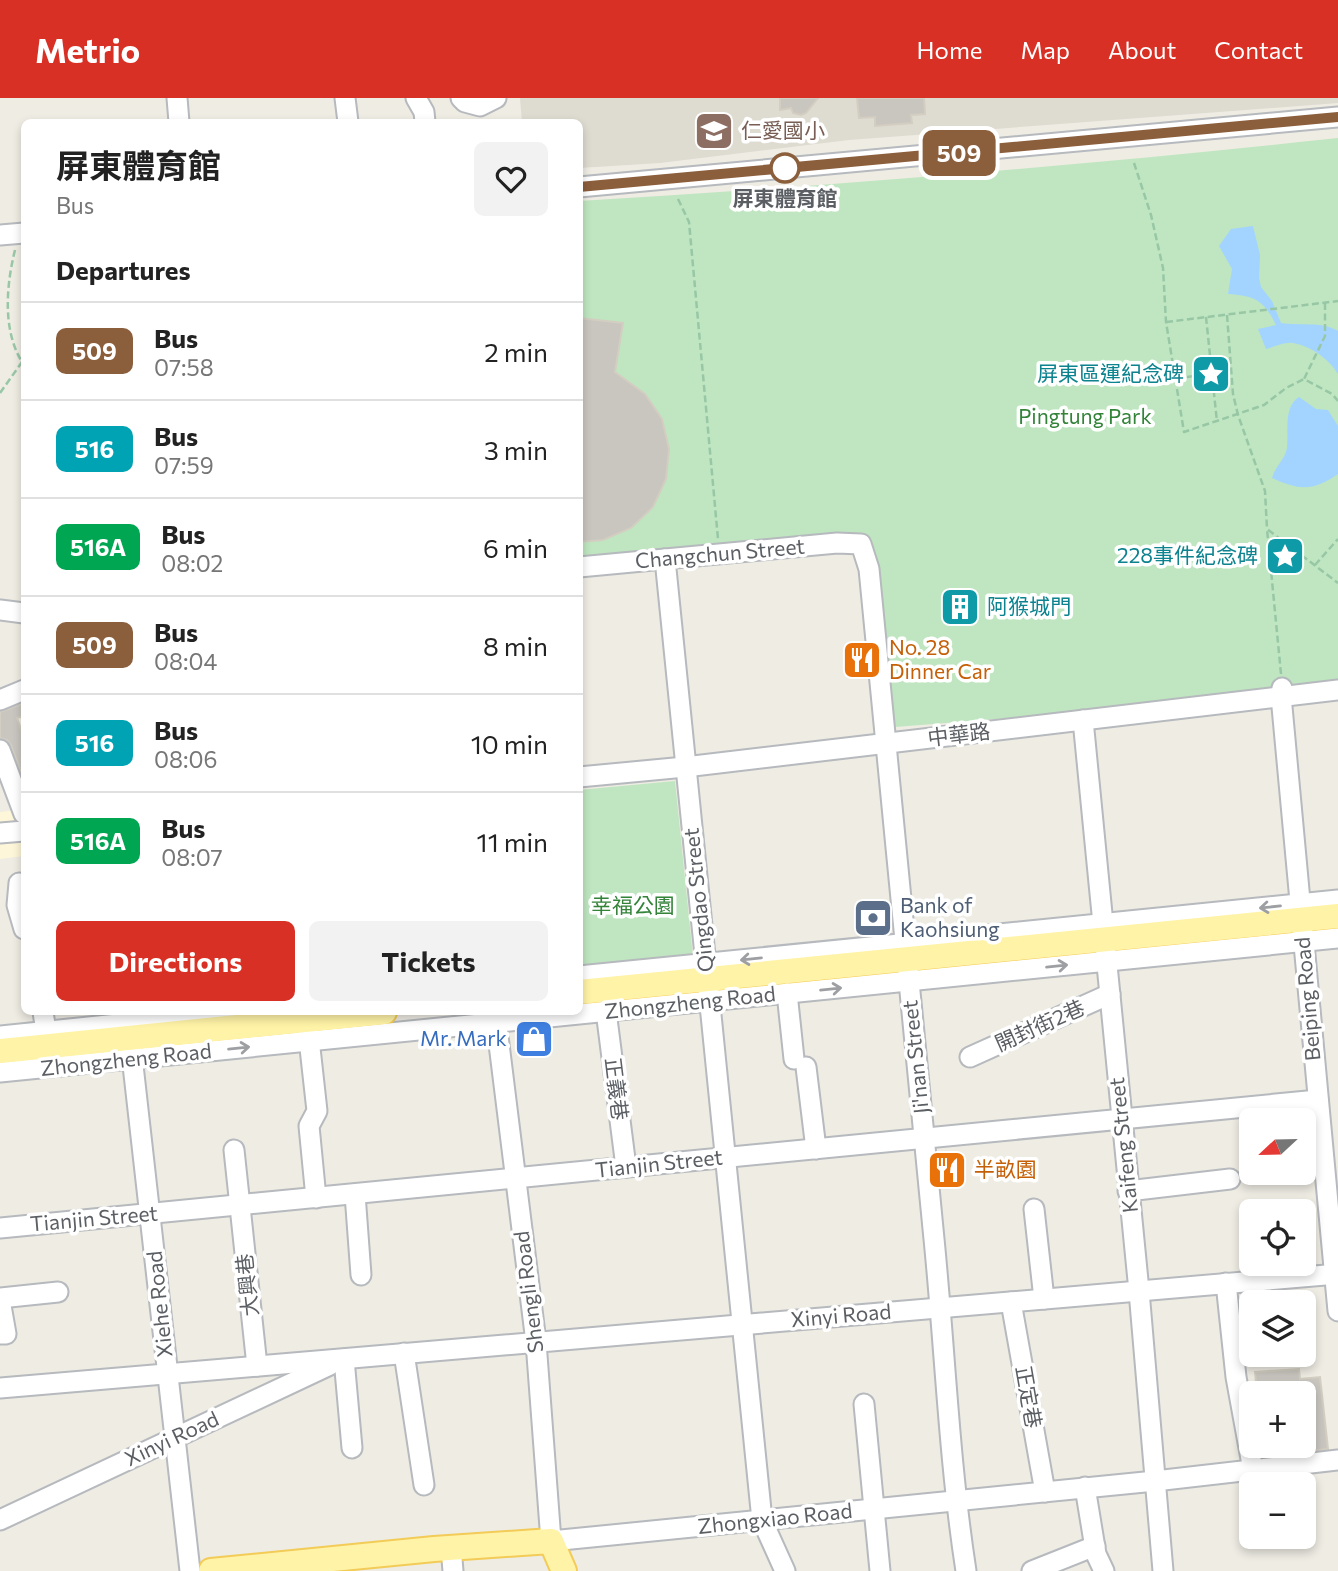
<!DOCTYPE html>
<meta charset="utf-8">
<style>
body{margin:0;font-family:Commissioner,"Noto Sans TC",sans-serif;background:#f2f2f2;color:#222;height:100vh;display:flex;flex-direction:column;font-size:26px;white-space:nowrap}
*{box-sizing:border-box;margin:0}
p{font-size:23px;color:#767676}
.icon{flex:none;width:38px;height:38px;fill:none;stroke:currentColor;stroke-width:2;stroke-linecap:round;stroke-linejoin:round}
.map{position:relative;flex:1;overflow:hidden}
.side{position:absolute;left:21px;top:21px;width:562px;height:896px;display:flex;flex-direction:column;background:#fff;border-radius:10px;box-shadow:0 4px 10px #0003}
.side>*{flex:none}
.badge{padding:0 14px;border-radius:10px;font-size:24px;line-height:46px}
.needle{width:46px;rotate:248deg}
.tools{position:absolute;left:1239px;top:1010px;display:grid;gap:14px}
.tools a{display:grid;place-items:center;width:77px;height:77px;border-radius:10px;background:#fff;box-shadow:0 4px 10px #0003;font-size:35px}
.map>.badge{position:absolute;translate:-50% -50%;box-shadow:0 0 0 4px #fff}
h2{padding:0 35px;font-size:26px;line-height:63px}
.round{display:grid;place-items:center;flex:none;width:74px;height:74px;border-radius:10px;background:#f2f2f2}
.head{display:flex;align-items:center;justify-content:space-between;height:119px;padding:0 35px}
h1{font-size:33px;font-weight:700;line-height:52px}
.cta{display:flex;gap:14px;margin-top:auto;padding:14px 35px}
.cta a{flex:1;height:80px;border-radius:10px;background:#d93025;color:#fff;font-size:28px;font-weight:700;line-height:80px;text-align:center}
.cta a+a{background:#f2f2f2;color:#222}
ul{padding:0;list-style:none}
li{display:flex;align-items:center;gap:21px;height:98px;padding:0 35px;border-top:2px solid #e0e0e0}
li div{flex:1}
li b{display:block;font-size:26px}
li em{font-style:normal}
li .badge{min-width:77px;font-weight:700;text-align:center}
header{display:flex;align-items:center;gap:42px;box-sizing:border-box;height:98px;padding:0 35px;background:#d93025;color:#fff}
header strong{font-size:33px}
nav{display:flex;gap:38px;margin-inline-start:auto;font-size:24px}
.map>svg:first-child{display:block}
.commercial{fill:#fef6d8}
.education{fill:#dedbd1}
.green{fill:#bfe6c0}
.water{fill:#a2d4ff}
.building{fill:#c9c6c0;stroke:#d3cec1;stroke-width:2}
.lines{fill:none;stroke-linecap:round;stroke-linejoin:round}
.minor-casing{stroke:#b6b9bd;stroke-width:23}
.major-casing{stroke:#f3cb57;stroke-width:28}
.path{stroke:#98c7a6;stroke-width:2.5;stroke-dasharray:7 3.5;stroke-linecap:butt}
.minor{stroke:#fff;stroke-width:19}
.major{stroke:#fff3a7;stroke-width:24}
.oneway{stroke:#9d9fa2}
.line-casing{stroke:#fff;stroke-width:16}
.line{stroke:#8b5e3c;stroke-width:10}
.stop-dot{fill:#fff;stroke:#8b5e3c;stroke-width:3.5}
.labels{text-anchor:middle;stroke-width:7;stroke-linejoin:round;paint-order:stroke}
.education-label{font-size:21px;fill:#785e54;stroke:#fff;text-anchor:start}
.stop-label{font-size:21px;font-weight:bold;fill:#5b5f64;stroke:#fff}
.culture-label{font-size:21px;fill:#0d838f;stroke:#fff;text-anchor:end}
.park-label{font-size:21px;fill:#338339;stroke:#fff}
.street-label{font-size:21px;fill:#5b5f64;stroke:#fff}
.food-label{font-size:21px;fill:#c56008;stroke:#fff;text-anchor:start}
.service-label{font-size:21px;fill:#4e5e75;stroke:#fff;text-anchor:start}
.shop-label{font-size:21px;fill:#366cbe;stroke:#fff;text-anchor:end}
</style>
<header>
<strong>Metrio</strong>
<nav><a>Home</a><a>Map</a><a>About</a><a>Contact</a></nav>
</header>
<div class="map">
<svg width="1338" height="1473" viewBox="0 0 1338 1473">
<rect width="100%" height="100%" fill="#eeece3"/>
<polygon class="commercial" points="24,711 24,758 0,761 0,714"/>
<polygon class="education" points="520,0 1338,0 1338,5 849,42 660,65 579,70 579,24 522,24"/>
<g class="green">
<path d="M1338 40V589L1121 611 895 629 872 464 863 441 579 464V103C833 88 1086 67 1338 40Z"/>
<polygon points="675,683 693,859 579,870 579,692"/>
</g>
<g class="water">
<path d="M1253 128 1260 157 1259 180 1261 189 1272 203 1281 225C1299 228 1322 223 1338 233V276C1329 261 1311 248 1293 245 1284 244 1274 249 1266 251L1258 231 1276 227C1264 202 1255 198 1228 196L1232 171 1219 148 1231 131Z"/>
<path d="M1299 299 1316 311 1328 312 1338 328V376C1312 394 1299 392 1272 380 1275 368 1285 362 1287 350 1289 334 1283 309 1299 299Z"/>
</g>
<g class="building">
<polygon points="780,0 818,0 806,15 801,17 793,15 791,10 780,12"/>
<polygon points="857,0 924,0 925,16 911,17 912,25 875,28 875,19 859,20"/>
<polygon points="579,220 623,225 615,274 645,296 662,321 669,351 666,381 653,409 631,430 603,442 579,444"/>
<polygon points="24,605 24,618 17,620 24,639 24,682 11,647 7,642 0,640 0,614"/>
<polygon points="1299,1271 1300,1281 1320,1279 1328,1351 1263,1358 1262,1348 1304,1348 1304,1295 1257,1295 1255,1274"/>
</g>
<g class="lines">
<g class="minor-casing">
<g id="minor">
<polyline points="177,0 179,24"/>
<polyline points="345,0 348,24"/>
<polyline points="416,0 424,14 425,24"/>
<polyline points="461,0 465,4 480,8 496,0"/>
<polyline points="579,89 1338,19"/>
<polyline points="0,137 24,135"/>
<polyline points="665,461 762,1422 785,1473"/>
<path d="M579 469 837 445 861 446 869 471C889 695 912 918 934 1141 945 1252 949 1363 966 1473"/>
<polyline points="0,512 24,515"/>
<polyline points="1282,590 1281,598 1338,1213"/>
<polyline points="0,602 24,592"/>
<polyline points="1083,622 1139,1193 1163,1473"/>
<polyline points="0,652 24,716"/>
<polyline points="579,679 685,669 1338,592"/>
<polyline points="0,735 24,733"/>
<polyline points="19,785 17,807 24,831"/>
<polyline points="579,878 1338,802"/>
<polyline points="787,895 794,961"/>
<polyline points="606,913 626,1069"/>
<polyline points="43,914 46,933"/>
<polyline points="127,914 190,1473"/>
<polyline points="495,914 536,1244 551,1443 1155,1383 1338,1362"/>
<polyline points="308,932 317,1013 309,1028 316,1100"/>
<polyline points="0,938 235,914"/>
<polyline points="970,959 1110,896"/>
<polyline points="806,969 816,1051"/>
<polyline points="0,974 1338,840"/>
<polyline points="234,1052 257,1268"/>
<polyline points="1128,1093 1230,1081"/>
<polyline points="355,1096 361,1177"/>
<polyline points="1034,1111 1044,1201"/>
<polyline points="0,1130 1318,1002"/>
<polyline points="1226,1185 1236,1279 1253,1372"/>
<polyline points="0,1200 58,1194"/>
<polyline points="0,1202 6,1236 0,1236"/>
<polyline points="1011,1204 1045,1394"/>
<polyline points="404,1255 424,1387"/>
<polyline points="344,1261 352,1350"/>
<polyline points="0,1290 1338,1176"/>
<polyline points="864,1306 880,1473"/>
<polyline points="1085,1389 1096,1456 1104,1473"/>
<polyline points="0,1422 330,1267"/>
<polyline points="451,1449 453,1473"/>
<polyline points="1032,1473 1095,1448"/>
</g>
</g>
<g class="major-casing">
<g id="major">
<polyline points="579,894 1338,818"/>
<polyline points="0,953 384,914"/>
<polyline points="211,1473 434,1451 551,1443 564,1473"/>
</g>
</g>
<g class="path">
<polyline points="1134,65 1151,117 1163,170 1166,224 1184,334 1264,307 1286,290 1304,281"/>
<polyline points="678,101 689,124 718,441"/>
<path d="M15 152C6 188 2 235 24 267"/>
<polyline points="1325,205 1325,238 1304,281 1332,296 1338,303"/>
<polyline points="1227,217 1233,296 1238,317 1265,393 1267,431"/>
<polyline points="1206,219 1217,324"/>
<polyline points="1166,224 1338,203"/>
<circle cx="1211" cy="276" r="10"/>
<polyline points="1175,281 1231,272"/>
<polyline points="0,295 22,264"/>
<polyline points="1270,460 1285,458 1292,451"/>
<polyline points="1315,467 1338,441"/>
<polyline points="1281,576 1267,431 1338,485"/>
</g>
<use href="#minor" class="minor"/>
<use href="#major" class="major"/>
</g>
<defs><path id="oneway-shaft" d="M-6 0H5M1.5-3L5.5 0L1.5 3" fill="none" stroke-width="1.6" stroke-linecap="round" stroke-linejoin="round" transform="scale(1.75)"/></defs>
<g class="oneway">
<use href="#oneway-shaft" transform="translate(1270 809) rotate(174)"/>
<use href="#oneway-shaft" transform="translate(751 861) rotate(174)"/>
<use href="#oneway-shaft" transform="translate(1057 868) rotate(-6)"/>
<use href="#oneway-shaft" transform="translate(831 891) rotate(-6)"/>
<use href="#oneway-shaft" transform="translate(239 950) rotate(-6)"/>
</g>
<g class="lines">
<g class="line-casing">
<polyline id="line" points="579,89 1338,19"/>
</g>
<use href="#line" class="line"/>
</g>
<defs>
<g id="school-square" transform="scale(2.0125)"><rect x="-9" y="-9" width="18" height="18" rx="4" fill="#8d6e63" stroke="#fff"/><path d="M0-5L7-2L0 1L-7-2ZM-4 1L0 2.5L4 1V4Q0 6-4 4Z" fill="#fff"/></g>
<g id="sight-square" transform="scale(2.0125)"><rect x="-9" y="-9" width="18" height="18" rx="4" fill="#0f9aa8" stroke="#fff"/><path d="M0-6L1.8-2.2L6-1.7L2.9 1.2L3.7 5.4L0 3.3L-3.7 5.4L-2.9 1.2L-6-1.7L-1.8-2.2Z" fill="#fff"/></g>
<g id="building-square" transform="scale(2.0125)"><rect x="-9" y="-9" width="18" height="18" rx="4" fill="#0f9aa8" stroke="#fff"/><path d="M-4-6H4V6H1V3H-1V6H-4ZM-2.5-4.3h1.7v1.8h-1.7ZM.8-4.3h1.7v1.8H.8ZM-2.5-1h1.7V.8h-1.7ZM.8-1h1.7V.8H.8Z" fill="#fff"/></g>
<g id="restaurant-square" transform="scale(2.0125)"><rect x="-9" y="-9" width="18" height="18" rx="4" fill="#e8710a" stroke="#fff"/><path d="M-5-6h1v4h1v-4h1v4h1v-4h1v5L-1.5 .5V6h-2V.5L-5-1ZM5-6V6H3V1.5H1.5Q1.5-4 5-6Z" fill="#fff"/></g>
<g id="bank-square" transform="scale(2.0125)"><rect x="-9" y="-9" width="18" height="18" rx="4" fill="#5c6f8a" stroke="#fff"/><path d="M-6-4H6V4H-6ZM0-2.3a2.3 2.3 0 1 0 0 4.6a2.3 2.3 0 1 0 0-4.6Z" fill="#fff"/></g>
<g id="shop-square" transform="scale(2.0125)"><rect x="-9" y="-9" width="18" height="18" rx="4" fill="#3f7fe0" stroke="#fff"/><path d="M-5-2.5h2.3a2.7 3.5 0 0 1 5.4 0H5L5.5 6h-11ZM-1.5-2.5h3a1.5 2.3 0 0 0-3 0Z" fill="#fff"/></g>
</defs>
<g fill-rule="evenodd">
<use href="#school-square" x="714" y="33"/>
<use href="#sight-square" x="1211" y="276"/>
<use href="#sight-square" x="1285" y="458"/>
<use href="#building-square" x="960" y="509"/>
<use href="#restaurant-square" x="862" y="562"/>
<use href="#bank-square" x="873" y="820"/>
<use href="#shop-square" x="534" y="941"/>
<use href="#restaurant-square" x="947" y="1072"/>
</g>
<circle class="stop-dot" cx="785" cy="70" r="14"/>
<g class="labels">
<g class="education-label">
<text x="741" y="40">仁愛國小</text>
</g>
<g class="stop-label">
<text x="785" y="108">屏東體育館</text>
</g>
<g class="culture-label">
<text x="1184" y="283">屏東區運紀念碑</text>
<text x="1258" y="465">228事件紀念碑</text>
<text x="987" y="516" text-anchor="start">阿猴城門</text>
</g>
<g class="park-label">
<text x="1085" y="326">Pingtung Park</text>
<text x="633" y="815">幸福公園</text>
</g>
<g class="street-label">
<text transform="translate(720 456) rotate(-5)" y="7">Changchun Street</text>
<text transform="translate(959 637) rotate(-7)" y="7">中華路</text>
<text transform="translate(699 802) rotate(-96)" y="7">Qingdao Street</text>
<text transform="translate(1308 901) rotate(-95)" y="7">Beiping Road</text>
<text transform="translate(690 905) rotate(-6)" y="7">Zhongzheng Road</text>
<text transform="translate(1040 928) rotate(-24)" y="7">開封街2巷</text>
<text transform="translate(916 959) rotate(-96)" y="7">Ji'nan Street</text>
<text transform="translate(126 962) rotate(-6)" y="7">Zhongzheng Road</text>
<text transform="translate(616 991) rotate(83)" y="7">正義巷</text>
<text transform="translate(1124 1047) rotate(-96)" y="7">Kaifeng Street</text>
<text transform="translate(659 1066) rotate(-6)" y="7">Tianjin Street</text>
<text transform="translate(94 1121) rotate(-5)" y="7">Tianjin Street</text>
<text transform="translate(248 1187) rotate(-96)" y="7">大興巷</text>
<text transform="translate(529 1194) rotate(-97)" y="7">Shengli Road</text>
<text transform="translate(160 1206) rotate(-96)" y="7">Xiehe Road</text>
<text transform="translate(841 1218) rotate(-5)" y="7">Xinyi Road</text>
<text transform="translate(1028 1299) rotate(80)" y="7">正定巷</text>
<text transform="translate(172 1341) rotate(-25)" y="7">Xinyi Road</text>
<text transform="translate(775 1421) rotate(-6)" y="7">Zhongxiao Road</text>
</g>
<g class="food-label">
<text x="889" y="557">No. 28<tspan x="889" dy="24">Dinner Car</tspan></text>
<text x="974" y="1079">半畝園</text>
</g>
<g class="service-label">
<text x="900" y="815">Bank of<tspan x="900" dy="24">Kaohsiung</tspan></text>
</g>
<g class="shop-label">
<text x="507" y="948">Mr. Mark</text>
</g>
</g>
</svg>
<div class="tools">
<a><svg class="needle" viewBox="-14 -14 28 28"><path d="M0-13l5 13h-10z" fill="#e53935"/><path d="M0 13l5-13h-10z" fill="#767676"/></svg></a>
<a><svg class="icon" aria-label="locate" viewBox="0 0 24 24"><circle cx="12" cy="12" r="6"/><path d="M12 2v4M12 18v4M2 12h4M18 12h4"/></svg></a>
<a><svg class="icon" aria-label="layers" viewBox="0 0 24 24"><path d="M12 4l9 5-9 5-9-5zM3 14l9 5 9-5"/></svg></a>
<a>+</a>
<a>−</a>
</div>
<b class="badge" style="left:959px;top:55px;background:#8b5e3c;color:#fff">509</b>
<section class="side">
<div class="head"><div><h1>屏東體育館</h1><p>Bus</p></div><a class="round"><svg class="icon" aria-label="heart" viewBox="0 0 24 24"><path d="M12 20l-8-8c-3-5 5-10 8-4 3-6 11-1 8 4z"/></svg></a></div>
<h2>Departures</h2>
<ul>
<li><span class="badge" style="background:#8b5e3c;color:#fff">509</span><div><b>Bus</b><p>07:58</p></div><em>2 min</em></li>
<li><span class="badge" style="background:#00a3b4;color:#fff">516</span><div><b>Bus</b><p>07:59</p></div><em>3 min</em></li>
<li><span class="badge" style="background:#00a651;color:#fff">516A</span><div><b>Bus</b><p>08:02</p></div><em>6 min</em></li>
<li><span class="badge" style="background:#8b5e3c;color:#fff">509</span><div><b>Bus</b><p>08:04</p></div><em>8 min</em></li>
<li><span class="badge" style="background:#00a3b4;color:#fff">516</span><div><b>Bus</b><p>08:06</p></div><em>10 min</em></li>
<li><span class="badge" style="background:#00a651;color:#fff">516A</span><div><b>Bus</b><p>08:07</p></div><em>11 min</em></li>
</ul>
<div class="cta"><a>Directions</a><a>Tickets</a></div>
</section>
</div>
